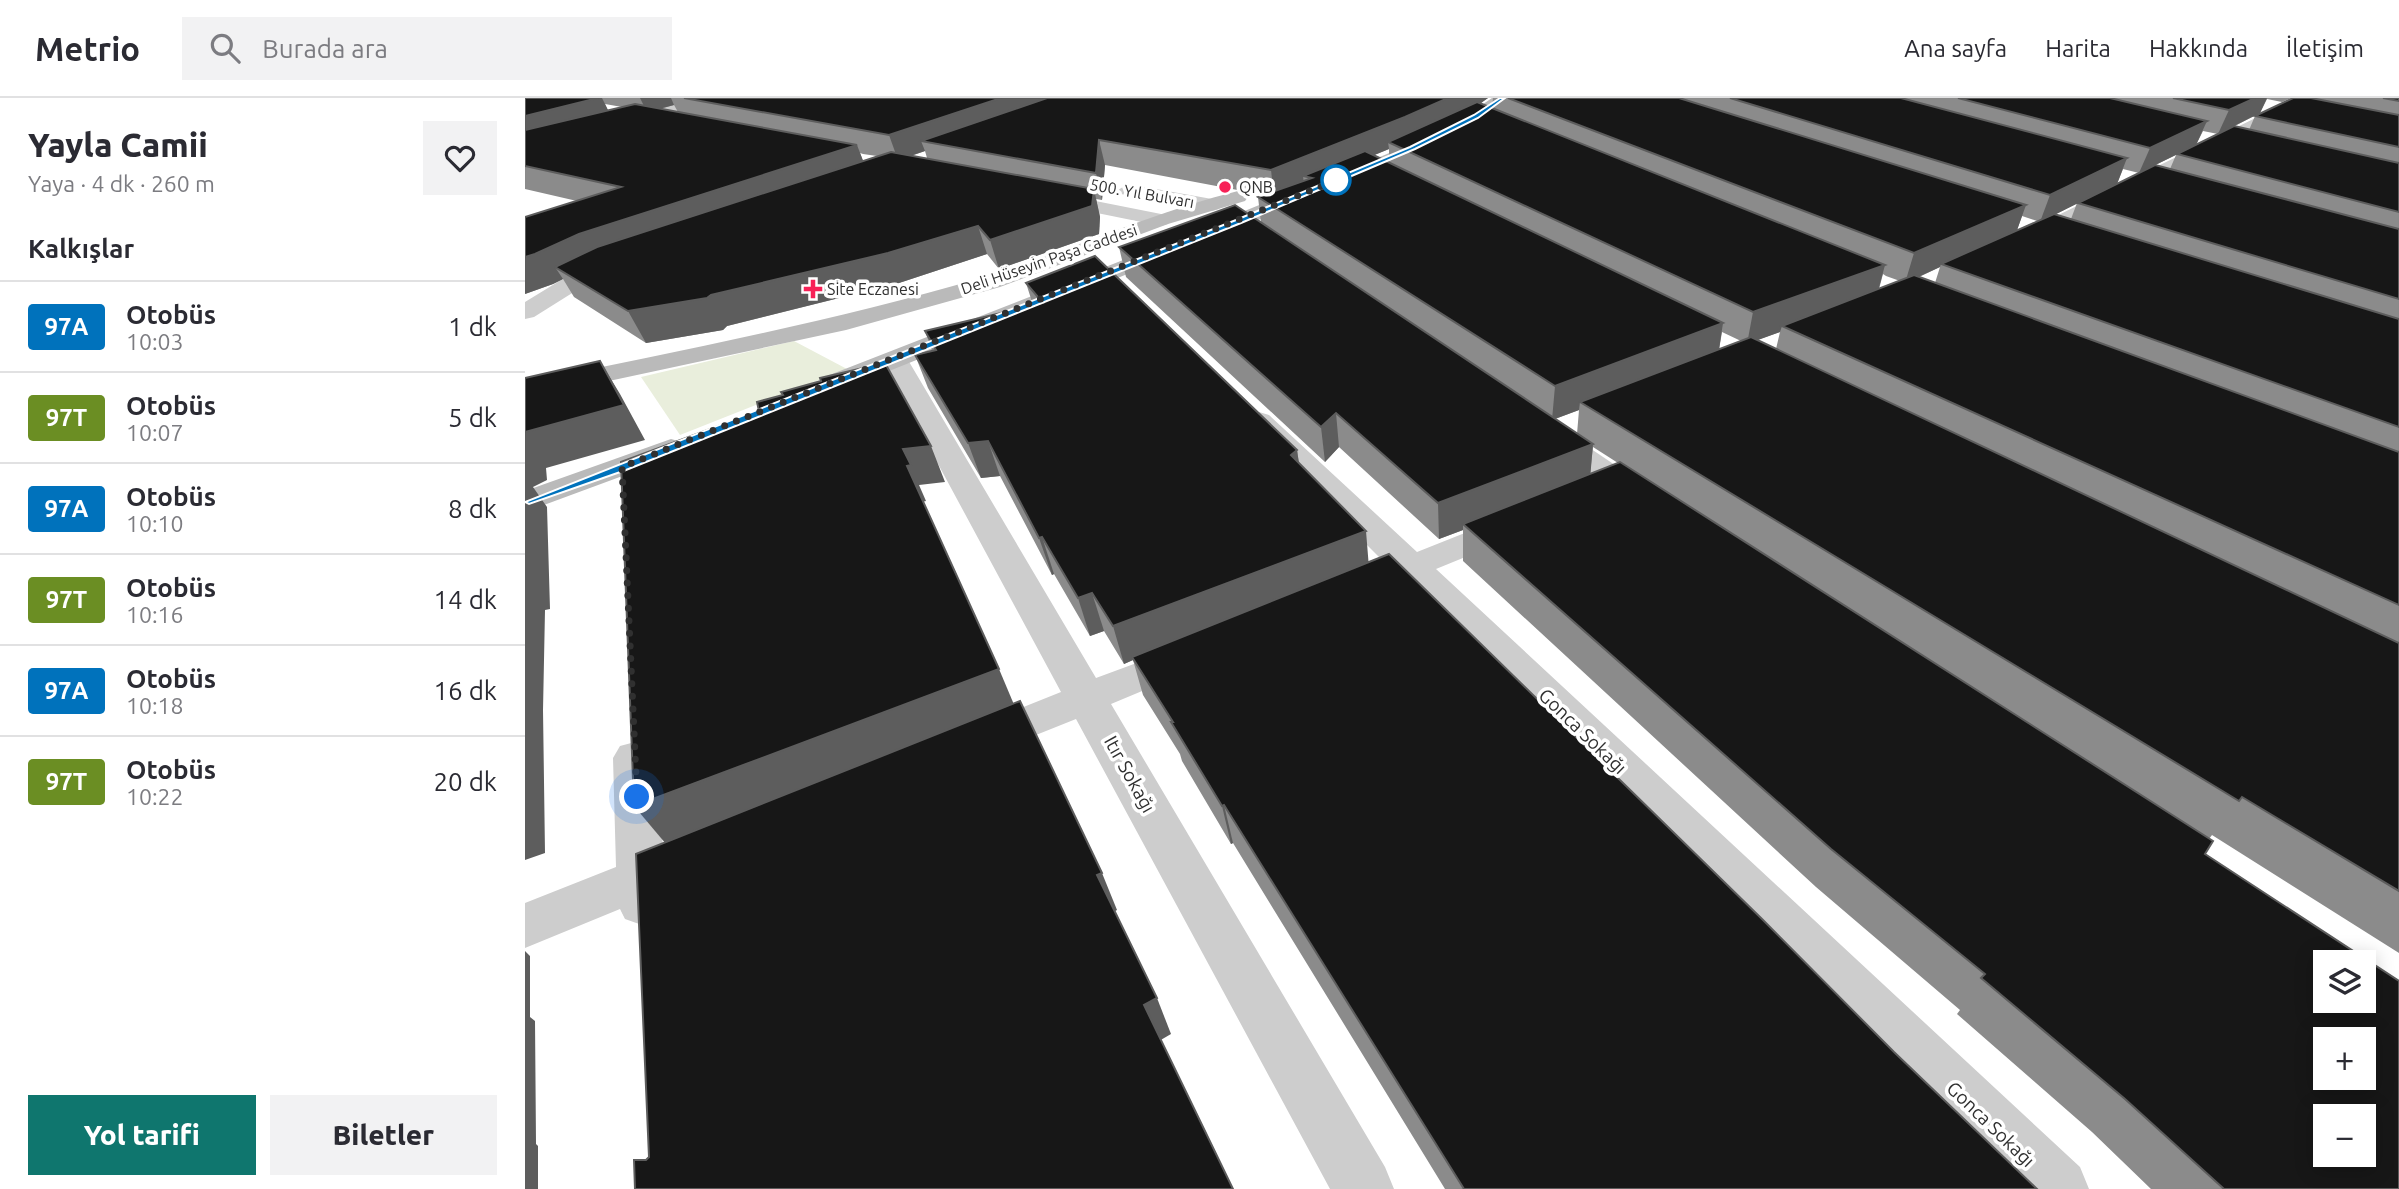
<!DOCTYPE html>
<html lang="tr">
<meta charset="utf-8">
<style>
body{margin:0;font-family:Ubuntu,sans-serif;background:#f2f2f3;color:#2b2b33;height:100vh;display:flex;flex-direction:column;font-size:26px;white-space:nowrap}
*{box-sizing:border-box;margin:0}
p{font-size:23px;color:#7c7c81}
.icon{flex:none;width:38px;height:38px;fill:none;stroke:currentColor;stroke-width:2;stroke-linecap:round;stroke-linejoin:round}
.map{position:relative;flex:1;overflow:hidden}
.sheet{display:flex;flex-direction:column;background:#fff;width:525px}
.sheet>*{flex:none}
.badge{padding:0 14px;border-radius:5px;font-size:24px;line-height:46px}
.fabs{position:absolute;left:1788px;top:852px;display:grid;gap:14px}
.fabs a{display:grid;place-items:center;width:63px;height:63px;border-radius:0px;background:#fff;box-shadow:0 4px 18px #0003;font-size:35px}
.you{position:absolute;width:35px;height:35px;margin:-18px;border:5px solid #fff;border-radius:50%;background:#1a73e8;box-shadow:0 0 0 10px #1a73e833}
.map>.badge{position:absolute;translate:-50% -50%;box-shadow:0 0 0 4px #fff}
h2{padding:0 28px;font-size:26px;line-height:63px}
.round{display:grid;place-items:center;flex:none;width:74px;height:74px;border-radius:0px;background:#f2f2f3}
.headline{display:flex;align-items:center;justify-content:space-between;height:119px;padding:0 28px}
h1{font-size:33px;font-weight:800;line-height:52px}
.cta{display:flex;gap:14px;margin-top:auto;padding:14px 28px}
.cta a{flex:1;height:80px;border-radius:0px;background:#0f766e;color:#fff;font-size:28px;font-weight:800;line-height:80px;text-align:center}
.cta a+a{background:#f2f2f3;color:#2b2b33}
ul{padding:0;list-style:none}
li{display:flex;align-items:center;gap:21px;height:91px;padding:0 28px;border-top:2px solid #e1e1e2}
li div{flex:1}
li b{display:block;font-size:26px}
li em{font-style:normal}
li .badge{min-width:77px;font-weight:700;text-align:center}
header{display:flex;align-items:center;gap:42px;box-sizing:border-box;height:98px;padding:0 35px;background:#fff;border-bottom:2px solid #e1e1e2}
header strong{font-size:33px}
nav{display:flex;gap:38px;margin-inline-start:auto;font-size:24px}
.search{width:490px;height:63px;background:#f2f2f3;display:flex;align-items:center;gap:18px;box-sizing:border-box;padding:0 24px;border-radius:0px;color:#7c7c81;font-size:26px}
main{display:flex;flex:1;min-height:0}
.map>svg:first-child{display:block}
.green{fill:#e9eedc}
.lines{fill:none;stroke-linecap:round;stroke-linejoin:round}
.minor{fill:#cdcdcd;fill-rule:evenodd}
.secondary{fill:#bababa;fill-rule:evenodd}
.wall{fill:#8b8b8b;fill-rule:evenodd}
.shaded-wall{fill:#5d5d5d}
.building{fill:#171717;stroke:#5d5d5d;stroke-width:2;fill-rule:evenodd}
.line{fill:#0072bc;stroke:#fff;stroke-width:2}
.walk{stroke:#303030;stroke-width:7;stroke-dasharray:0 12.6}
.stop-dot{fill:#fff;stroke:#0072bc;stroke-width:3.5}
.poi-dot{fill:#f72157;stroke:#fff;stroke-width:2.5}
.labels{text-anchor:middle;stroke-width:7;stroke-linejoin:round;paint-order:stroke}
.far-poi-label{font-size:16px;fill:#303030;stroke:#fff;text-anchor:start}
.far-street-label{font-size:16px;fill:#303030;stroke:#fff}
.street-label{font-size:19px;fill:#303030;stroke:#fff}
</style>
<header>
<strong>Metrio</strong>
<div class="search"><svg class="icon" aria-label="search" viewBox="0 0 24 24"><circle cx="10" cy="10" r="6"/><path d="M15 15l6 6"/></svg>Burada ara</div>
<nav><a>Ana sayfa</a><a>Harita</a><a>Hakkında</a><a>İletişim</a></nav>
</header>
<main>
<section class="sheet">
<div class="headline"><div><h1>Yayla Camii</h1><p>Yaya · 4 dk · 260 m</p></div><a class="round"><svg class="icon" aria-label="heart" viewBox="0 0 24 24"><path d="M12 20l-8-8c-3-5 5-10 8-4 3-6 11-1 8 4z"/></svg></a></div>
<h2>Kalkışlar</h2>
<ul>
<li><span class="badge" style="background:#0072bc;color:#fff">97A</span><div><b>Otobüs</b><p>10:03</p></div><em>1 dk</em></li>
<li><span class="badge" style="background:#6b8e23;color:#fff">97T</span><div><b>Otobüs</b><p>10:07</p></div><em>5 dk</em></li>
<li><span class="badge" style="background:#0072bc;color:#fff">97A</span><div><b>Otobüs</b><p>10:10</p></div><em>8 dk</em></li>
<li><span class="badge" style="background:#6b8e23;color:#fff">97T</span><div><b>Otobüs</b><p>10:16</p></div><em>14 dk</em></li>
<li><span class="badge" style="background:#0072bc;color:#fff">97A</span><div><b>Otobüs</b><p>10:18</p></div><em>16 dk</em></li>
<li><span class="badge" style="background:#6b8e23;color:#fff">97T</span><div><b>Otobüs</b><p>10:22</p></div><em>20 dk</em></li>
</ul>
<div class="cta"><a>Yol tarifi</a><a>Biletler</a></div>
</section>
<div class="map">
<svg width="1874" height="1091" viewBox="0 0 1874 1091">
<rect width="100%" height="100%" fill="#fff"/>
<polygon class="green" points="269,243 322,271 155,337 116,279"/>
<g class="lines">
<g class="minor">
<polygon points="86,0 120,0 202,15 210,20 202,25 94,5"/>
<polygon points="1771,0 1791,0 1507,148 1491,148 1488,143 1491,138"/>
<polygon points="603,86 687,101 694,103 697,107 694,111 687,113 596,96 593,92"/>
<polygon points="520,93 636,116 643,118 646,122 643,126 636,128 513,103 510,99 513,95"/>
<polygon points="90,163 98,165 101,170 98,175 52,192 9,219 0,221 0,204 36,182"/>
<polygon points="370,254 379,256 383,262 571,580 663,546 677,550 683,559 677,568 586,606 860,1069 869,1091 805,1091 551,621 456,659 441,654 435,643 441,632 536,594 357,262 361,256"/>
<polygon points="734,314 744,317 892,454 975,421 987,418 999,421 1004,428 999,435 911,471 1555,1069 1564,1091 1490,1091 879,484 868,487 855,484 850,476 855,468 861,466 724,329 719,323 724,317"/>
<polygon points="1024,327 1035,330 1130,394 1135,401 1130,408 1119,411 1108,408 1013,342 1009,336 1013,330"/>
<polygon points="110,644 125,648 132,660 138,751 160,743 177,749 184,763 177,777 141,792 142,806 134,821 117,827 100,821 95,811 0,850 0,805 91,769 88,660 95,648"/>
</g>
<g class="secondary">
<path d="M967 0H985C958 33 858 69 816 87 652 157 487 223 322 290L312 292 302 290 298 284 302 278C452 219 602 162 751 100 823 70 903 46 967 0Z"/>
<path d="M713 93 720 95 723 99 720 103 643 126 475 189 321 232 0 301V285C153 253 306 224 456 180 543 154 625 115 713 93Z"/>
<polygon points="146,341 157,344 161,350 157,356 0,414 0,393"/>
</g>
</g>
<g class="wall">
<path d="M0 0H963L955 5 967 10 968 0H1766L1757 4 1742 1 1735 15 1704 31 1724 32 1730 18 1768 0H1874V855L1687 737 1684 741 1680 756 1874 1091H1626L1567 1034 1432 916 1435 912 1291 789 938 463V432L914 441 814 349 800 364 601 179 594 149 736 125 733 99 739 97 580 67 577 102 571 101 575 119 574 136 474 171 462 156 374 185 202 228 198 232 121 245 49 199 38 181 28 186 0 196 52 103 0 91ZM80 6 97 9 83 13ZM149 7 153 14 135 11ZM1678 33 1693 36 1671 47ZM864 51V65L849 57ZM400 53 402 60 386 58ZM335 55 338 56 352 58 338 63ZM1651 57 1645 71 1620 72ZM1598 71 1614 75 1592 86ZM1552 105 1546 121 1531 116 1537 113ZM1497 118 1512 123 1492 132ZM1415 169 1410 185 1394 179ZM1358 176 1361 178 1375 183 1354 191ZM1197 234 1216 243 1194 252ZM1255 234 1251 251 1232 242ZM1054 312 1052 336 1030 321ZM1068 349 1093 365 1065 376Z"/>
<polygon points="501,185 772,352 774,365 844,464 1369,954 1512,1091 920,1091 708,745 706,746 657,663 655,656 618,597 608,562 599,566 579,533 565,538 529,476 527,477 475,378 456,380 403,290 390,257 407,253 400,233 508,207"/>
</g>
<g class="shaded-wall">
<polygon points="73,0 77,0 88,22 0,46 0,18"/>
<polygon points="115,0 146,0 149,7 122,14"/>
<polygon points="476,0 547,0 396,43 400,53 373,62 364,37"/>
<polygon points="923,0 963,0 944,14 863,44 864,51 787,83 787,80 778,78 779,86 749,99 746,72"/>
<polygon points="1730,0 1742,0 1735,15 1693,36 1704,12"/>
<polygon points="1682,23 1671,47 1614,75 1625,50"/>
<polygon points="574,42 580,67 577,102 571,75"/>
<polygon points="332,47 342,73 30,169 38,181 28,186 0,196 0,159 54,136"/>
<polygon points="1602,60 1592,86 1515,124 1525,97"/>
<polygon points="569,91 575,119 574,136 474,171 465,142"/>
<polygon points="1501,107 1491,135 1416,166 1415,169 1380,185 1389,155"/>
<polygon points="453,128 462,156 374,185 202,228 198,232 121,245 103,213 186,197"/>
<polygon points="1360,167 1352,197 1257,228 1255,234 1222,246 1228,214"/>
<polygon points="1198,225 1193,258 1055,304 1054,312 1027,322 1030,288"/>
<polygon points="75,263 95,296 120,342 21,370 22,382 8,389 22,409 25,511 20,512 18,612 20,755 0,762 0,334"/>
<polygon points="811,315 814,349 800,364 796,329"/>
<polygon points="463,343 475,378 456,380 443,345"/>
<polygon points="1068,346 1065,381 938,426 938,432 914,441 913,405"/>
<polygon points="406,348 420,384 394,387 401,403 397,404 382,368 378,351"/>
<polygon points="772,352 777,387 766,357"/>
<polygon points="841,433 844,470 607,559 608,562 599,566 588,528"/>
<polygon points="517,439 529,476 527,477 514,440"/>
<polygon points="567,495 579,533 565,538 553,500"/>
<polygon points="474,571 490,609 141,746 109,708"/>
<polygon points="699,707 708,745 706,746 697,708"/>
<polygon points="577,775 592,812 587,815 572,777"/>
<polygon points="0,853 5,858 5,919 10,923 11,1046 13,1048 13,1091 0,1091"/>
<polygon points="632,900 646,936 634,943 619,907"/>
</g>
<g class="building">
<polygon points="0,0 73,0 0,18"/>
<polygon points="159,0 476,0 364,37"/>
<polygon points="522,0 923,0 880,19 746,72 574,42 571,75 396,43"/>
<polygon points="983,0 1154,0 1501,107 1389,155"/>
<polygon points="1205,0 1376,0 1602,60 1525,97"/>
<polygon points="1433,0 1585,0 1682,23 1625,50"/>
<polygon points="1648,0 1730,0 1704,12"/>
<polygon points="1768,0 1786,0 1874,17 1874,49 1730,18"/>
<polygon points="1858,0 1874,0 1874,3"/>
<polygon points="952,4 1360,167 1228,214 863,44"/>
<polygon points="110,6 332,47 54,136 10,156 0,159 0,119 96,89 0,68 0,32"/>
<polygon points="1709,28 1874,65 1874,114 1652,56"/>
<polygon points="840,53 1198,225 1030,288 733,99 787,80 778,78"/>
<polygon points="366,54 569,91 567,108 465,142 453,128 363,155 186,197 182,200 103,213 30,169 72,149"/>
<polygon points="1630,67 1874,131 1874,201 1553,105"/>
<polygon points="710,107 1068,346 913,405 811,315 796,329 594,149"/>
<polygon points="1529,116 1874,221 1874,329 1416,166"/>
<polygon points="570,158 772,352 766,357 841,433 588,528 567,495 553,500 517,439 514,440 463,343 443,345 390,257 411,252 400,233 518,205 501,185"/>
<polygon points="1389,177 1874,354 1874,507 1257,228"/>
<polygon points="1226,239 1874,545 1874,793 1717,699 1714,703 1055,304"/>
<polygon points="75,263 99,307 0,334 0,280"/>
<polygon points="360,265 406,348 378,351 386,367 382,368 474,571 109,708 96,364 234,313 232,304 258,297 256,294 296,283 295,280"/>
<path d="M1095 364 1688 743 1680 756 1874 883V1091H1699L1600 1001 1456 880 1460 876 1306 751 938 426ZM1801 864H1839V903H1801ZM1801 942H1839V980H1801ZM1801 1018H1839V1057H1801Z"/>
<polygon points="864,456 1237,821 1369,954 1512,1091 939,1091 699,707 697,708 646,624 648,624 607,559"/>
<polygon points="495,603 577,775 572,777 632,900 619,907 708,1091 110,1091 109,1062 121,1062 124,1059 111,756"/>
</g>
<polygon class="line" points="975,0 980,0 953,20 890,51 716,125 101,372 4,406 0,404 711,122 885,49 949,17"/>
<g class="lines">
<polyline class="walk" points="112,699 97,369 822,78 811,82"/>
</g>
<circle class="stop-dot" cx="811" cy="82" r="14"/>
<g class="poi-dot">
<circle cx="700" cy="89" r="7"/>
<path d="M284.5 180.5h7v7h7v7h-7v7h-7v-7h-7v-7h7z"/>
</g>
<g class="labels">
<g class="far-poi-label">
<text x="714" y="95">QNB</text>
<text x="302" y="197">Site Eczanesi</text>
</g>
<g class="far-street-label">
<text transform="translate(617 95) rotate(10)" y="6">500. Yıl Bulvarı</text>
<text transform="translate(524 161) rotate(-19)" y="6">Deli Hüseyin Paşa Caddesi</text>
</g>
<g class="street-label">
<text transform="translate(1058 633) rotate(44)" y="7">Gonca Sokağı</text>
<text transform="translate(605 676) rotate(61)" y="7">Itır Sokağı</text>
<text transform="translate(1466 1026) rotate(44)" y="7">Gonca Sokağı</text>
</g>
</g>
</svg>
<div class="fabs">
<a><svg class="icon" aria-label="layers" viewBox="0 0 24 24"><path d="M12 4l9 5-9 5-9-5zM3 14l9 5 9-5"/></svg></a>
<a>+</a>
<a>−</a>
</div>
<div class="you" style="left:112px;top:699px"></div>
</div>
</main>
